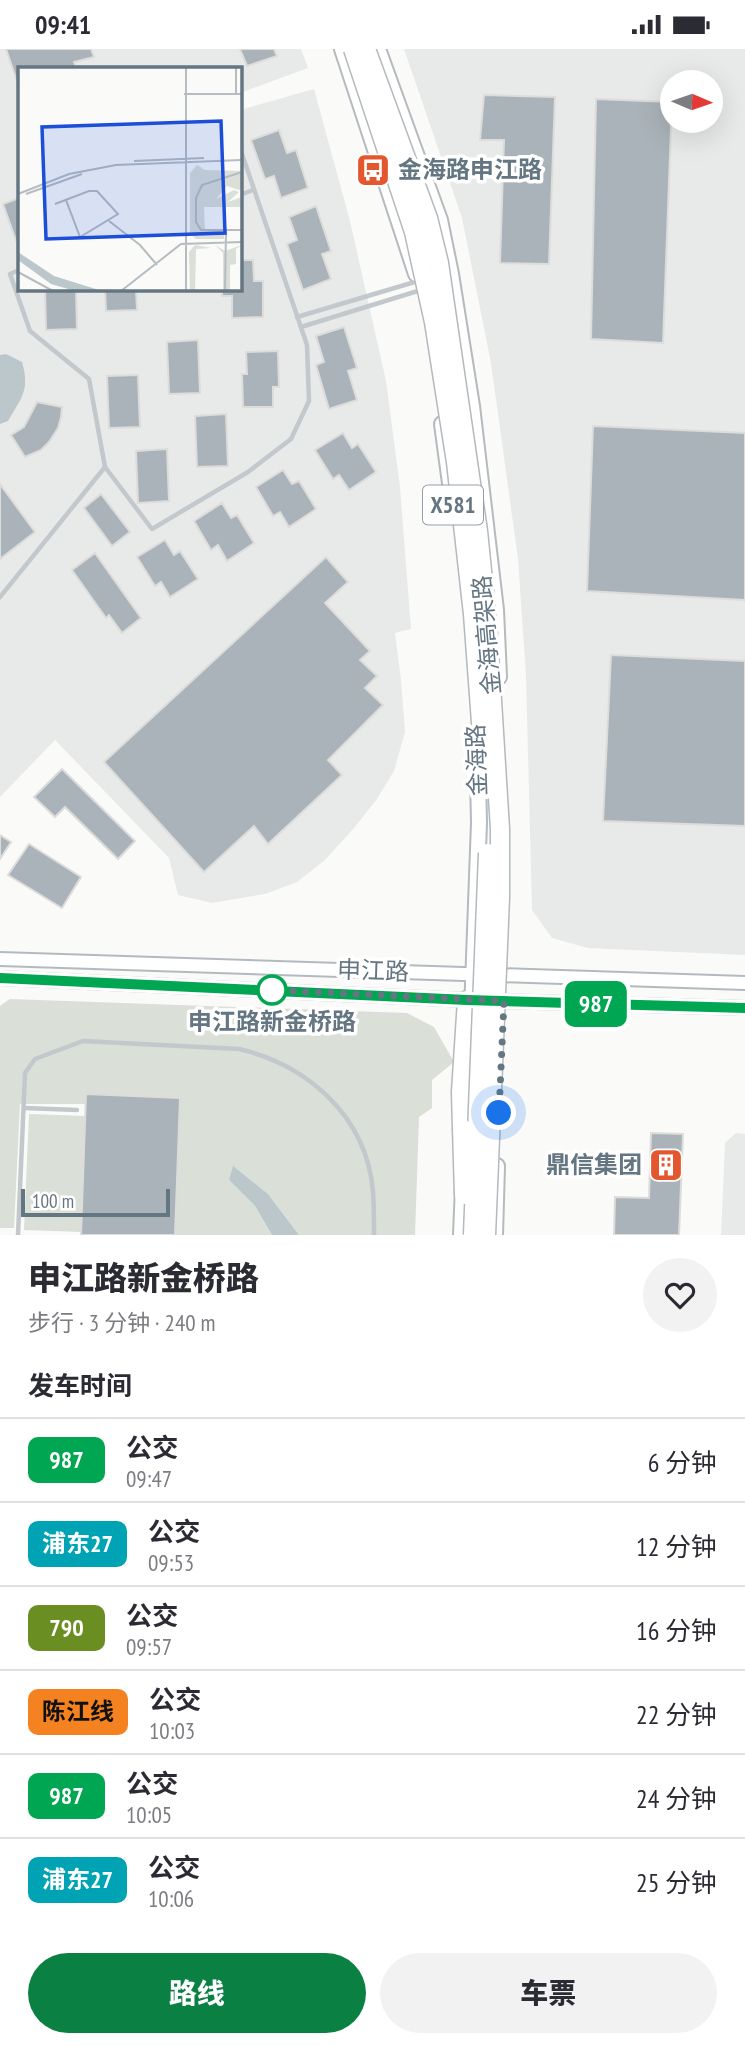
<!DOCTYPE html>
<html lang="zh">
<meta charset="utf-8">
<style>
body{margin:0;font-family:"PT Sans Narrow","Noto Sans SC",sans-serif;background:#f2f2f3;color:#2b2b33;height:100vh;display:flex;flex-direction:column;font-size:26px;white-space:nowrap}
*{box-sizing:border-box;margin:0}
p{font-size:23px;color:#7c7c81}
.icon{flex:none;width:38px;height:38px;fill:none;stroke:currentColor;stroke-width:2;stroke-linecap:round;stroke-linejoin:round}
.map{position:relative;height:1186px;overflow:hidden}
.details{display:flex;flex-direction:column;background:#fff;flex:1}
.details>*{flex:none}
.badge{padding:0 14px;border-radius:10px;font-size:24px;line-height:46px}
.needle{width:46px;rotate:92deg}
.tools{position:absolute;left:660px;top:21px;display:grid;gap:14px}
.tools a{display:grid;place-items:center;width:63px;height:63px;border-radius:50%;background:#fff;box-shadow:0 7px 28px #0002;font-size:35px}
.scale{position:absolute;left:21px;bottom:18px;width:149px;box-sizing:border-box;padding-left:7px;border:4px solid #657683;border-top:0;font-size:19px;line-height:24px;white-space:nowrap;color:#657683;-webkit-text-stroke:5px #fff;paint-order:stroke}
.you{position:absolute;width:35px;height:35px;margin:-18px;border:5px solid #fff;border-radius:50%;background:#1a73e8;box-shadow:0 0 0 10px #1a73e833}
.map>.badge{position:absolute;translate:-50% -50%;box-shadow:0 0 0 4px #fff}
h2{padding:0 28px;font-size:26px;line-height:63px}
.round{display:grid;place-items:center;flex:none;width:74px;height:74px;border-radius:37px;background:#f2f2f3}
.overview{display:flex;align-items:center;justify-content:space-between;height:119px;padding:0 28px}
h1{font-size:33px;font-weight:800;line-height:52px}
.cta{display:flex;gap:14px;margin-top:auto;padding:14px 28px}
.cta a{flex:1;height:80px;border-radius:42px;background:#0b8043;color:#fff;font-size:28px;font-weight:800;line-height:80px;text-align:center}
.cta a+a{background:#f2f2f3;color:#2b2b33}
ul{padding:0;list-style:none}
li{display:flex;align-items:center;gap:21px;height:84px;padding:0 28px;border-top:2px solid #e1e1e2}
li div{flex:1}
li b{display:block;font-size:26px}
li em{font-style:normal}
li .badge{min-width:77px;font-weight:700;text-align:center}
.status{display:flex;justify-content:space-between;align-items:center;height:49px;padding:0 35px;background:#fff;direction:ltr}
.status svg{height:19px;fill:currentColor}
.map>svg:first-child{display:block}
.built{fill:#e8e9e9;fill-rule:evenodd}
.green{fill:#dadfd7}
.water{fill:#bbc7cb}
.building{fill:#aab3b9;stroke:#dcdcda;stroke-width:2}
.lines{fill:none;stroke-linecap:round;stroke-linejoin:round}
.secondary-casing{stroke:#b3babf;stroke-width:16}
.primary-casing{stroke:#b5babe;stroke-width:18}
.highway-casing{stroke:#b4b9bd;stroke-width:21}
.lane{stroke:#c3c8cc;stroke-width:4.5}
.secondary{stroke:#fff;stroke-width:12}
.primary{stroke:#fff;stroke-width:14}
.highway{stroke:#fff;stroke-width:18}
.highway-bridge-casing{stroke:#b4b9bd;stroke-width:21;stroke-linecap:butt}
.highway-bridge{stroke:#fff;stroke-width:18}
.line-casing{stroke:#fff;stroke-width:16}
.line{stroke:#00a651;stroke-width:10}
.walk{stroke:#657683;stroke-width:7;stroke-dasharray:0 12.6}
.stop-dot{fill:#fff;stroke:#00a651;stroke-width:3.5}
.labels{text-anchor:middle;stroke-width:7;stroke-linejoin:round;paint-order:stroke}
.shield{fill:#fff;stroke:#939fa8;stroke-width:2}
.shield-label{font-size:23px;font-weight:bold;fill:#657683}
.poi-label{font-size:24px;font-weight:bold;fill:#657683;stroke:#fff;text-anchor:start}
.street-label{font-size:24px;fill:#657683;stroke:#fff}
.stop-label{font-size:24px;font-weight:bold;fill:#657683;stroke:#fff}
.inset-road{fill:none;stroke:#b5bdc2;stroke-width:2}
.view{fill:#1d4ed8;fill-opacity:0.15;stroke:#1d4ed8;stroke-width:3.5}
.inset-edge{fill:none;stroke:#657683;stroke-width:3.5}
</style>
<div class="status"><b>09:41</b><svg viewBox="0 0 49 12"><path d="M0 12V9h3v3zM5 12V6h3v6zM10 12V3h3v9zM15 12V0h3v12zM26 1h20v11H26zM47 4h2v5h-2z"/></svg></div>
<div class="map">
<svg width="745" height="1186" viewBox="0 0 745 1186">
<rect width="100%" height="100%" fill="#fafaf8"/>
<g class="built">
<polygon points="0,0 301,0 308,19 240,44 240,19 19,19 19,240 240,240 240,61 314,40 350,172 386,332 400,438 411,580 395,584 401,631 405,683 394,722 377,750 354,779 325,811 297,833 265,845 212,854 178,846 169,809 55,691 0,748"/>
<path d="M404 0H745V906L588 899 552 889 532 861 526 626 518 510 491 314 462 169ZM672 33H710V72H672Z"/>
<polygon points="736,1084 745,1085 745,1186 721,1186 725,1094"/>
</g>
<g class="green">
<polygon points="10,950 407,964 434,978 454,1013 432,1031 432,1059 419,1068 415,1186 299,1186 268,1145 233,1118 229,1131 255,1157 272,1186 175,1186 180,1049 86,1045 85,1055 20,1055 14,1179 0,1179 0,957"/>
<polygon points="29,1065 85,1067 81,1183 24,1181"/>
</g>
<g class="water">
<path d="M6 305 22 313C30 341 22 348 8 372L0 375V306Z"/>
<polygon points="233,1117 268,1145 299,1186 272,1186 255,1157 229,1131"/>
</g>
<g class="building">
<polygon points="6,0 91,0 94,8 74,13 76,19 19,19 18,35"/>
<polygon points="240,0 274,0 277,7 247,17"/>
<polygon points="484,46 555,48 549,215 500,214 504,91 480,91"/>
<polygon points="596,50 672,53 663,294 591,290"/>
<polygon points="279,81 287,104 296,101 308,139 281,149 274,127 265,130 251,91"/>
<polygon points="19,149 19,197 18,197 3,155"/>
<polygon points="316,157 331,202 322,205 331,230 303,241 287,195 297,191 289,168"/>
<polygon points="240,211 253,211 254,232 263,232 263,268 232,269 232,247 222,247 222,240 240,240"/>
<polygon points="45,240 76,240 77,280 46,281"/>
<polygon points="105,240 136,240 137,261 106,262"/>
<polygon points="344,278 357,319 348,322 357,351 329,360 316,316 324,313 316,287"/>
<polygon points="198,291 200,344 169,345 167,293"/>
<polygon points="278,302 279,338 273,338 273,358 243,358 242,325 247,325 246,303"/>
<polygon points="138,326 140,378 109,379 107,327"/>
<polygon points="37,353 62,358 61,368 58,379 49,393 41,401 25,408 11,386 24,378"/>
<polygon points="226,365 228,417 197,418 195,367"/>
<polygon points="593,377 745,384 745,551 587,542"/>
<polygon points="343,384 352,399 358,395 376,423 349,441 339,426 333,430 315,401"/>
<polygon points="167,400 169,452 138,454 136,402"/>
<polygon points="283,421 292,435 299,432 316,460 289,478 280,463 273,467 256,438"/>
<polygon points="0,435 35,483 0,510"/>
<polygon points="101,445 130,483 112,497 84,459"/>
<polygon points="222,454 231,469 237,466 254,494 227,512 218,496 211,501 194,472"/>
<polygon points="165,491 174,506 180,502 198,530 170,548 161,533 155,537 137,508"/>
<polygon points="95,504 141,569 122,584 109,566 106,569 72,521"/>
<polygon points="326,508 348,533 325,554 370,602 360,611 377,627 365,639 383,656 328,711 342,726 268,795 254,777 204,823 104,713"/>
<polygon points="611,606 745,612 745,777 603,772"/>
<polygon points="62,720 135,792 118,810 65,758 55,768 34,748"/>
<polygon points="0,786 11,793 0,810"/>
<polygon points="29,795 81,828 62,859 8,826"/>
<polygon points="86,1045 180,1049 175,1186 81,1186"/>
<polygon points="651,1084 683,1085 679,1186 614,1186 615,1148 649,1149"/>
</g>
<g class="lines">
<g class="secondary-casing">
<g id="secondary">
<polyline points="0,910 745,934"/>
<polyline points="0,929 467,951 745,959"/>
</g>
</g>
<g class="primary-casing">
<g id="primary">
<polyline points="342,0 416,225"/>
<polyline points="378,0 440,171 451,225 472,357 496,561 499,628"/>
<polyline points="442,375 452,449"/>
<polyline points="472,962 479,774 478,727"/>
<polyline points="461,1186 463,1136"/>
<polyline points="495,1186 497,1117"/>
</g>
</g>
<g class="highway-casing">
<polyline id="highway" points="462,1079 461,1043 467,951"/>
</g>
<g class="lane">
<polyline points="240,146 253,141"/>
<polyline points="19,221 10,225 30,282 89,330 105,418 152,480 248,423 291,390 309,352 307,296 240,99"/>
<polyline points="297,268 418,232"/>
<polyline points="301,278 421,241"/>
<polyline points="0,548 105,418"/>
<polyline points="24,1059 77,1061"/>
<path d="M18 1186 25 1024 35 1010 83 992 239 1000C308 1016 367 1068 373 1143 374 1157 374 1172 374 1186"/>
</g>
<use href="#secondary" class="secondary"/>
<use href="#primary" class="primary"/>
<use href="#highway" class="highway"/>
<g class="highway-bridge-casing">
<g id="highway-bridge">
<polyline points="353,0 414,183 434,273 456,413 473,565 486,741"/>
<polyline points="366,0 428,169 439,214 478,482 487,571 500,780 500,848 486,1186"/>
<polyline points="462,1079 464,1146"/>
<polyline points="473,1186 488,804"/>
</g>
</g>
<use href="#highway-bridge" class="highway-bridge"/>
</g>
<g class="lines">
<g class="line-casing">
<polyline id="line" points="0,929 467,951 745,959"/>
</g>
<use href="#line" class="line"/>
<polyline class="walk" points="272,941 270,941 504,952 499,1064"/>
</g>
<defs>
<g id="bus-square" transform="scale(1.75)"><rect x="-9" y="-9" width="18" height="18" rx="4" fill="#e4572e" stroke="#fff"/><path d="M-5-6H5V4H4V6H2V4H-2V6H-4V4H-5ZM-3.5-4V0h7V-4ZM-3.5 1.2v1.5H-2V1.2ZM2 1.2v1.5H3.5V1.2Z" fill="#fff"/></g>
<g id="building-square" transform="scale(1.75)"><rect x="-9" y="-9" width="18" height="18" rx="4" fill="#e4572e" stroke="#fff"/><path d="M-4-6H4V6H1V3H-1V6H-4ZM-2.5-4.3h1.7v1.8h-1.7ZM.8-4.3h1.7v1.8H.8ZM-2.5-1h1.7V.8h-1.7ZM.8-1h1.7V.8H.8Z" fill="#fff"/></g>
</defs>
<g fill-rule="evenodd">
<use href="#bus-square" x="373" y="121"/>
<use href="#building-square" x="666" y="1116"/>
</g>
<circle class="stop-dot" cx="272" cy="941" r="14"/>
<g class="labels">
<rect class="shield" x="423" y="436.5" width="60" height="39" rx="5"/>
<g class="shield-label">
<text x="453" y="464">X581</text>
</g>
<g class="poi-label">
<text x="398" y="129">金海路申江路</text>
<text x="642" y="1124" text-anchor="end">鼎信集团</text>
</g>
<g class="street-label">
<text transform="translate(487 586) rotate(-95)" y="8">金海高架路</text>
<text transform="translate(477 711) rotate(-92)" y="8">金海路</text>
<text transform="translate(373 922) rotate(2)" y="8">申江路</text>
</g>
<g class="stop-label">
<text x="272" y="981">申江路新金桥路</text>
</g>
</g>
<g transform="translate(18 18)">
<rect width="224" height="224" fill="#fafaf8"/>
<path d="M179 98 187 103 224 104V124L209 119 198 132 216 123 221 125 210 135 224 130V140H186L187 164H206V172H178L172 166V106ZM177 178 193 181 178 182 177 224H172L171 185ZM197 178 207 184 224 178 218 182V197L212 198V224H205V186Z" fill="#dadfd7"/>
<path d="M0 185 36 209 84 224H57L33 217 0 193Z" fill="#bbc7cb"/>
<path class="inset-road" d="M218 0V27M166 27H224M116 94 186 91M224 105 184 118 178 131V155L183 163H224M0 127 51 107 98 98 224 93M8 127 64 107M37 137 71 124H79L100 147 62 170 48 133M91 154 122 178 139 198M0 205 35 224M103 224 163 177 224 175M168 224V0M207 224 208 163"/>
<path class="view" d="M203 54 207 166 28 172 24 60Z"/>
<rect width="224" height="224" class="inset-edge"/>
</g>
</svg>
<div class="tools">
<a><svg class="needle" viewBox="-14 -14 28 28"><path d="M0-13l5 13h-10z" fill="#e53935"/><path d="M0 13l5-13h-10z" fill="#7c7c81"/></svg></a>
</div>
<div class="scale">100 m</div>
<div class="you" style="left:499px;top:1064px"></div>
<b class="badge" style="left:596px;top:955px;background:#00a651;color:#fff">987</b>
</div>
<section class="details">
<div class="overview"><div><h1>申江路新金桥路</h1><p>步行 · 3 分钟 · 240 m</p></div><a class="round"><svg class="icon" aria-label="heart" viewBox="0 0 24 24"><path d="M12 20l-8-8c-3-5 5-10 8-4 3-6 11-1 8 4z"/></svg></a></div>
<h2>发车时间</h2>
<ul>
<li><span class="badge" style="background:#00a651;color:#fff">987</span><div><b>公交</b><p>09:47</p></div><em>6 分钟</em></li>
<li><span class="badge" style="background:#00a3b4;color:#fff">浦东27</span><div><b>公交</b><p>09:53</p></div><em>12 分钟</em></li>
<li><span class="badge" style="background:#6b8e23;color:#fff">790</span><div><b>公交</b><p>09:57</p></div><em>16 分钟</em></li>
<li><span class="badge" style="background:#f58220;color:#111">陈江线</span><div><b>公交</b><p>10:03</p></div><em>22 分钟</em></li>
<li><span class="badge" style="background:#00a651;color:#fff">987</span><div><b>公交</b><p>10:05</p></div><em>24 分钟</em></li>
<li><span class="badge" style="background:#00a3b4;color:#fff">浦东27</span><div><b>公交</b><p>10:06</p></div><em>25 分钟</em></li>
</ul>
<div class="cta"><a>路线</a><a>车票</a></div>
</section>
